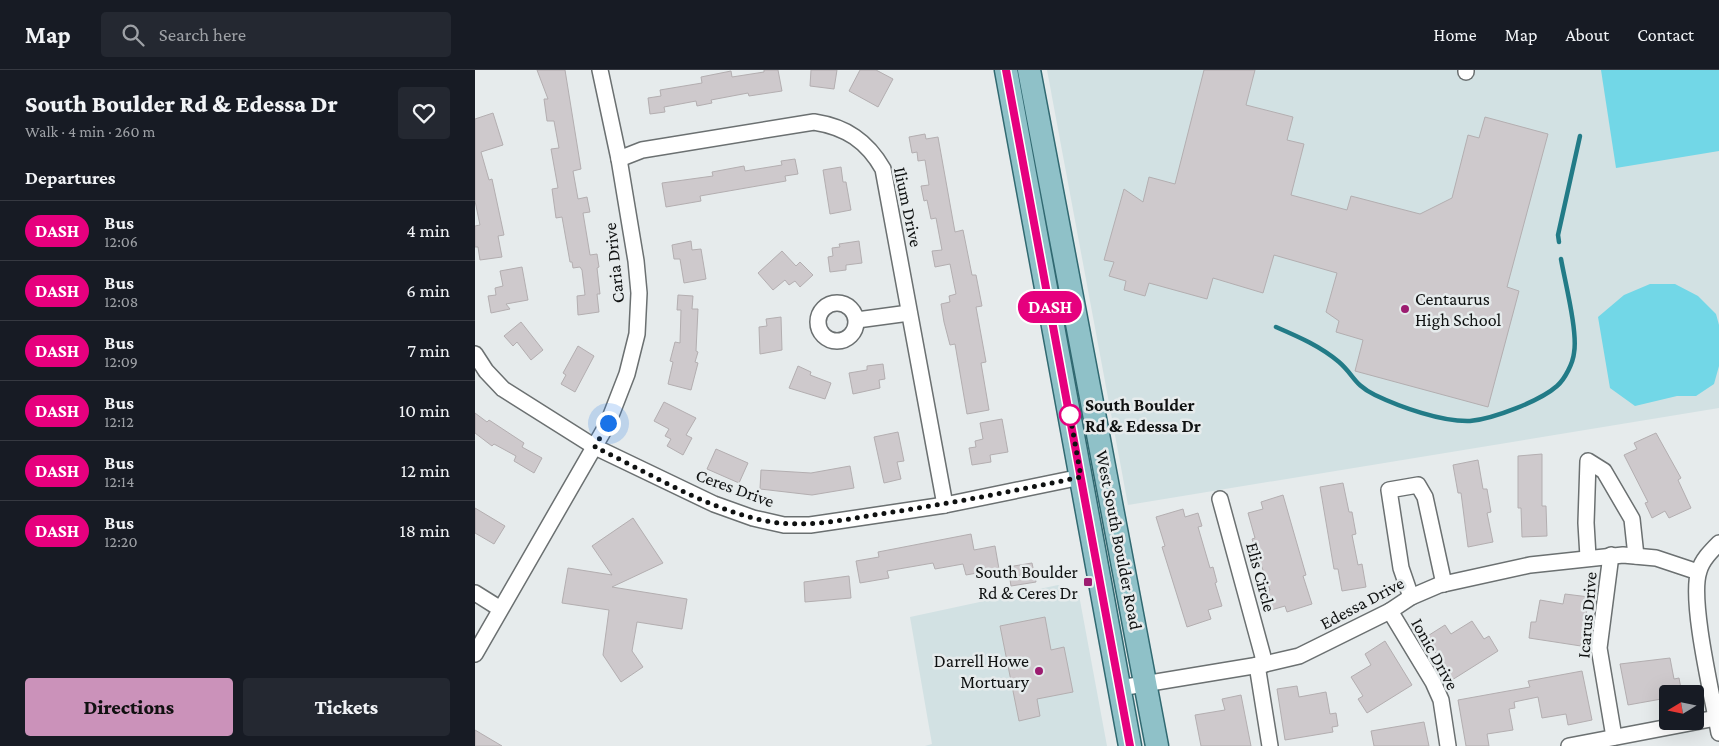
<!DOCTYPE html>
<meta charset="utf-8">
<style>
body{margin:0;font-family:"Crimson Pro",serif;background:#242831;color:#f1f3f6;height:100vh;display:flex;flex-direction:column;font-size:19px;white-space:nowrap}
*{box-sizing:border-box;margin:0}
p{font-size:16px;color:#9ea1a6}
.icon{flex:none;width:28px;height:28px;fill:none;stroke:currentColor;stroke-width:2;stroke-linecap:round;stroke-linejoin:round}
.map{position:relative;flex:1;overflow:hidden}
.panel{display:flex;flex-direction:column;background:#171b24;width:475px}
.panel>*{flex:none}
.badge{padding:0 10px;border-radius:16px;font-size:18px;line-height:32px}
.needle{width:32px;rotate:260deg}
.buttons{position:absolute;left:1184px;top:615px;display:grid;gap:10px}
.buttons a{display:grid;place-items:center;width:45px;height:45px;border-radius:5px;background:#171b24;box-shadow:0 5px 20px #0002;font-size:25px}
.you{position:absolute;width:25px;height:25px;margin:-12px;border:4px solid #fff;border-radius:50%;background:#1a73e8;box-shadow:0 0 0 8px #1a73e833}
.map>.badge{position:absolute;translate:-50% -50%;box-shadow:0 0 0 2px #fff}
h2{padding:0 25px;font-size:19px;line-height:45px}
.round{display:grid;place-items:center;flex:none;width:52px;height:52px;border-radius:5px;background:#242831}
.summary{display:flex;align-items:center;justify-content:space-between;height:85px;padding:0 25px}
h1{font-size:24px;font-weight:800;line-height:38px}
.primary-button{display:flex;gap:10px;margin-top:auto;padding:10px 25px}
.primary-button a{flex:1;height:58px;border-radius:5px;background:#cb92ba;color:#111;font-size:20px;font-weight:800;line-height:58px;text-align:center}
.primary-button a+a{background:#242831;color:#f1f3f6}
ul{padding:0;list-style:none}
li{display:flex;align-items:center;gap:15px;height:60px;padding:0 25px;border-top:1px solid #363941}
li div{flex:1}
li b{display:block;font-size:19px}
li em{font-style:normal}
li .badge{min-width:55px;font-weight:700;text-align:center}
header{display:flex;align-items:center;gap:30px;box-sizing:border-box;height:70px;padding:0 25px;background:#171b24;border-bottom:1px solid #363941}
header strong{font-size:24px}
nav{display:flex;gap:28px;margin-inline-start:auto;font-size:18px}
.search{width:350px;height:45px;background:#242831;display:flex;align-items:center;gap:12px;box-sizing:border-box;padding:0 18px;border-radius:5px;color:#9ea1a6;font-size:19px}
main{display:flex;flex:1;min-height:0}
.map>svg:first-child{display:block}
.built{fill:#d2e1e3}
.green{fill:#72d7e7}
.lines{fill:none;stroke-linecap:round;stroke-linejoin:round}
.stream{stroke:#227b87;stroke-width:4.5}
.building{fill:#cec9cc;stroke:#b3aeb0}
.minor-casing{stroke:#6b7071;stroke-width:18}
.primary-casing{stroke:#316971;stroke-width:25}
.minor{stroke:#fff;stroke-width:15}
.primary{stroke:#8fc1c8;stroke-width:22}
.line-casing{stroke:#fff;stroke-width:11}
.line{stroke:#e6007e;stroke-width:8}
.walk{stroke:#0f1111;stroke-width:5;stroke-dasharray:0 9}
.poi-dot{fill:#9c1c70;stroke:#e6ebec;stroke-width:2}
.stop-dot{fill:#fff;stroke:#e6007e;stroke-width:2.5}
.labels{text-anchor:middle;stroke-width:5;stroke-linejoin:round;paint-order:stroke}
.street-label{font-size:18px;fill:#0f1111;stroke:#e6ebec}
.poi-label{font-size:18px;fill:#0f1111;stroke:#e6ebec;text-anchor:end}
.stop-label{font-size:18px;font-weight:bold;fill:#0f1111;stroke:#e6ebec;text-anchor:start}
</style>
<header>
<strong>Map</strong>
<div class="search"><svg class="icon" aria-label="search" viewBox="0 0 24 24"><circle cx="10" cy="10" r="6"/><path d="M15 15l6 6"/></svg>Search here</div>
<nav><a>Home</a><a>Map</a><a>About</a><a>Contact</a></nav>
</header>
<main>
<section class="panel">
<div class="summary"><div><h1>South Boulder Rd &amp; Edessa Dr</h1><p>Walk · 4 min · 260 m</p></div><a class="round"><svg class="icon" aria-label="heart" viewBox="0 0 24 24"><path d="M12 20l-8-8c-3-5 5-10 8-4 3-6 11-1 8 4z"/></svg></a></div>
<h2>Departures</h2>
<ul>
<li><span class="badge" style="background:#e6007e;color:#fff">DASH</span><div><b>Bus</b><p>12:06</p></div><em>4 min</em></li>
<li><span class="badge" style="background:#e6007e;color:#fff">DASH</span><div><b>Bus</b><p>12:08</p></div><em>6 min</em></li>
<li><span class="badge" style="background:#e6007e;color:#fff">DASH</span><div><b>Bus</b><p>12:09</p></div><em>7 min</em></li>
<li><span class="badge" style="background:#e6007e;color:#fff">DASH</span><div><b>Bus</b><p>12:12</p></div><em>10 min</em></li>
<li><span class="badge" style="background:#e6007e;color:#fff">DASH</span><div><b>Bus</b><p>12:14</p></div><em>12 min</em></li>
<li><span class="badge" style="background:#e6007e;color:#fff">DASH</span><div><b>Bus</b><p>12:20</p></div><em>18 min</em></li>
</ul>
<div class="primary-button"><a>Directions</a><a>Tickets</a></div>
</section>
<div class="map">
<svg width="1244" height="676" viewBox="0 0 1244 676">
<rect width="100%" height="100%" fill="#e6ebec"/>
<g class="built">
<polygon points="572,0 1244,0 1244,338 653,435"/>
<polygon points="583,515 604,525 632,676 450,676 457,674 435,547"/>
</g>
<g class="green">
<polygon points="1126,0 1244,0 1244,81 1141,98"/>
<polygon points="1175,214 1200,214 1223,226 1241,244 1244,255 1244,296 1239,314 1221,326 1202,326 1160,336 1135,318 1123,247 1149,225"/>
</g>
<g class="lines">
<g class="stream">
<polyline points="1084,172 1083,165 1105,66"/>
<path d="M801 257C824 267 845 276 864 292 879 305 879 315 900 325 925 337 967 352 995 351 1018 349 1065 331 1082 316 1090 309 1098 293 1099 283 1103 262 1090 212 1086 189"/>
</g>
</g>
<g class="building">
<polygon points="62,0 90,0 106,99 98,101 103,129 112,127 115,142 108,143 115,185 122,184 124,197 122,198 125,224 122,224 124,242 103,245 102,226 110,225 107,200 105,197 98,198 97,192 95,192 87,147 81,148 77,119 83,118 76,79 84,78 79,51 72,51 69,29 73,29"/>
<polygon points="289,0 303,0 307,21 274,26 273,23 236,30 237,33 222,36 221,31 189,37 190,42 175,44 173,28 186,26 185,20 227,13 226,7 256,1 257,7 289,2"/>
<polygon points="336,0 362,0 359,19 335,16"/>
<polygon points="385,0 401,0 418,9 403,37 374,21"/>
<polygon points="729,0 780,0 771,35 818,47 812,70 829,74 816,125 872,140 876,126 945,144 977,128 993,65 1004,68 1010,47 1073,64 1032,217 1044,221 1013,337 880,301 888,270 861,262 864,251 851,242 862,203 799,185 788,223 738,208 732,229 674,213 670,226 649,220 651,211 634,206 639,192 629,190 649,119 668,132 674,107 700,114"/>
<polygon points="18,43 28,75 6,82 14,110 17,109 29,165 23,166 27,187 5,190 3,177 0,177 0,156 5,155 0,131 0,49"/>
<polygon points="450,64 451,69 463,67 480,162 488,160 497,205 501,205 507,236 501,237 511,292 506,293 514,340 492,344 480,274 475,275 469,252 466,234 475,232 474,226 481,224 475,194 460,197 457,181 467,180 461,148 456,149 452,130 449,131 446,116 454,115 450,90 443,91 442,82 437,83 434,67"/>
<polygon points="320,89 323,104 310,106 311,111 225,126 226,131 191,137 187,113 238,106 237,102 269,96 270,101 307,95 306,91"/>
<polygon points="366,97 368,112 371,112 376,140 355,144 348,100"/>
<polygon points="216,171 217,180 226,179 231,209 209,213 205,189 199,189 197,175"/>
<polygon points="384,171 387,193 371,195 371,200 355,202 353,187 358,186 357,178 365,177 364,174"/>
<polygon points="307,181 321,196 325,192 338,205 325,217 320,211 314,215 310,210 298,220 283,203"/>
<polygon points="47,197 53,230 31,234 35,239 16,243 13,226 21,225 20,218 28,216 25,201"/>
<polygon points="203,225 218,226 217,239 223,239 221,281 223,282 220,292 223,293 216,320 193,314 198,292 195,291 200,272 205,273 206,240 202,240"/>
<polygon points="306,247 307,280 285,284 284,257 292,256 291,249"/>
<polygon points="46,252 68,280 56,290 42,272 38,276 29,266"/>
<polygon points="103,276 119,286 100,322 86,314 91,305 88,303"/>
<polygon points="408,294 410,309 404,310 405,318 378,324 374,303 392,300 392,296"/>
<polygon points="323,296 336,302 335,305 356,313 350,329 314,318"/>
<polygon points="189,332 221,348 211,365 217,368 208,385 192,376 196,369 190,366 194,359 179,351"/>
<polygon points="0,343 12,352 14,350 49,373 47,377 67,388 59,403 39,391 41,386 19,374 17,376 0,363"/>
<polygon points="527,349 533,382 515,385 516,392 497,395 494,378 501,377 500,371 508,369 505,353"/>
<polygon points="423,362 429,391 422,392 426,409 409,413 399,367"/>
<polygon points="1181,363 1206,408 1203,410 1216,438 1194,448 1190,441 1177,448 1170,433 1173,432 1149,385 1162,379 1159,373"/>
<polygon points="241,379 273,393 264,413 232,399"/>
<polygon points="1067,384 1067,436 1071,436 1072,466 1047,467 1046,438 1043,438 1043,386"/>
<polygon points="1003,390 1008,419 1012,419 1016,442 1012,443 1018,472 993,477 986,423 983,423 978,395"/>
<polygon points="375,396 379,418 337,425 285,419 286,400 336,403"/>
<polygon points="868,413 874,442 877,442 881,464 877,465 883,495 887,494 891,517 867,521 863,499 859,499 845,417"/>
<polygon points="808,425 831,505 828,506 837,534 812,542 810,536 796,540 791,522 795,520 777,469 780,468 773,443 788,439 786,432"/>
<polygon points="0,438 30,456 19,474 0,463"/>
<polygon points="708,439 710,447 723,443 727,456 723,457 735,498 738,497 742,512 740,513 747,536 733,540 736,549 712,557 687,477 690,476 681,447"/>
<polygon points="158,448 188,493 137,517 212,529 207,559 162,552 157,581 168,597 146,612 128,585 134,540 87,533 93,498 137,505 117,476"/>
<polygon points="496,464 499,480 520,476 524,499 491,505 488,494 460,499 458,493 412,501 414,508 385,513 381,491 404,487 403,482"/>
<polygon points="557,493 561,512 536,516 533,497"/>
<polygon points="374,506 376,528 330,532 329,512"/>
<polygon points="1090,524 1114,527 1106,576 1054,568 1056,552 1061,552 1065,530 1088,534"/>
<polygon points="570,547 576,580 589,577 598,622 562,629 565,646 544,651 525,556"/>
<polygon points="997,551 1009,569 1014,566 1023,581 977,610 951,567 970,555 976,564"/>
<polygon points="910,571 937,615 892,643 883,629 888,626 876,607 896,595 890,584"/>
<polygon points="1195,588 1199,609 1204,608 1207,624 1192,624 1192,628 1153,635 1145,594"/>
<polygon points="1107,601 1117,650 1093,655 1091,644 1067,648 1063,627 1039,632 1040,638 1034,639 1038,660 1012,664 1014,676 991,676 983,630 1055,617 1053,611"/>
<polygon points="822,616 824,627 851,622 855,644 861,643 863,656 857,657 858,662 810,670 802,619"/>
<polygon points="766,625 776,676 726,676 720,645 750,640 747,629"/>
<polygon points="949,652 954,676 899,676 896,661"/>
<polygon points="0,660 27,676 0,676"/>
</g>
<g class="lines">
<g class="minor-casing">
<g id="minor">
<polyline points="991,2 991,0"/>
<path d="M144 89 167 80 339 52C371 57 392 71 408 99L470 435"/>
<circle cx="362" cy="252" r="19"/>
<polyline points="382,250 434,243"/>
<polyline points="0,284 11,301 28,319 120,377 239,434 278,448 309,455 335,455 470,435 606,407"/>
<polyline points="745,429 790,594"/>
<path d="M1244 473C1236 481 1227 490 1224 501 1214 530 1238 629 1244 663"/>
<polyline points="1136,485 1124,578 1139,667"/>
<polyline points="1113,487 1111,453 1113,391 1129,401 1157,449 1161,486"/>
<polyline points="0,523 24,538"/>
<polyline points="936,527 926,498 914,420 943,415 950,427 969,514"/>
<polyline points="915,541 958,612 966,630 973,676"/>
<polyline points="0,584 133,353 152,304 162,264 164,223 161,191 144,89 125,0"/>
<polyline points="782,595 795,676"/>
<polyline points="645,618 790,594 824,586 915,541 936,527 964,515 1055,495 1148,485 1181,488 1223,502"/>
<polyline points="1094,676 1241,648"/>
</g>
</g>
<g class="primary-casing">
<g id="primary">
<polyline points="531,0 655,676"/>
<polyline points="554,0 682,676"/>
</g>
</g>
<use href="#minor" class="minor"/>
<use href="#primary" class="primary"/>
</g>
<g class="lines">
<g class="line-casing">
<polyline id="line" points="531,0 655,676"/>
</g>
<use href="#line" class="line"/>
<path class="walk" d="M133 353 120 377C170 401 224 434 278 448 321 460 363 451 405 444 473 434 539 421 606 407L595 345"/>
</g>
<g class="poi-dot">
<circle cx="930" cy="239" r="5"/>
<rect x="608" y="507" width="10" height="10" rx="2.5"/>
<circle cx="564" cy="601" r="5"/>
</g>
<circle class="stop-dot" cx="595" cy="345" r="10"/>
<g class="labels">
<g class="street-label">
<text transform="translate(433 137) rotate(78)" y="6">Ilium Drive</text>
<text transform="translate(139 193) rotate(-96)" y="6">Caria Drive</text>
<text transform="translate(260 418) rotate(20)" y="6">Ceres Drive</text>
<text transform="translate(644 470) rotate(79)" y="6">West South Boulder Road</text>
<text transform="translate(786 507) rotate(75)" y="6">Elis Circle</text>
<text transform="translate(887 533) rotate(-28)" y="6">Edessa Drive</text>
<text transform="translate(1112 545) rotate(-85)" y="6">Icarus Drive</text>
<text transform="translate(960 584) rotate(61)" y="6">Ionic Drive</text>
</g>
<g class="poi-label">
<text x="940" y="235" text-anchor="start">Centaurus<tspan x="940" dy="21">High School</tspan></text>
<text x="603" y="508">South Boulder<tspan x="603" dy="21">Rd &amp; Ceres Dr</tspan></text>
<text x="554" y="597">Darrell Howe<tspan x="554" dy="21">Mortuary</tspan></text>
</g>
<g class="stop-label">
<text x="610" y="341">South Boulder<tspan x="610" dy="21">Rd &amp; Edessa Dr</tspan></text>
</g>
</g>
</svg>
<div class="buttons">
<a><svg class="needle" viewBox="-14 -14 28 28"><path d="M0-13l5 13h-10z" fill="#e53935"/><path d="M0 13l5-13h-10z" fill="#9ea1a6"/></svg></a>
</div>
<div class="you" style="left:133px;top:353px"></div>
<b class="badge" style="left:575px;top:237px;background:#e6007e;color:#fff">DASH</b>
</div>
</main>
